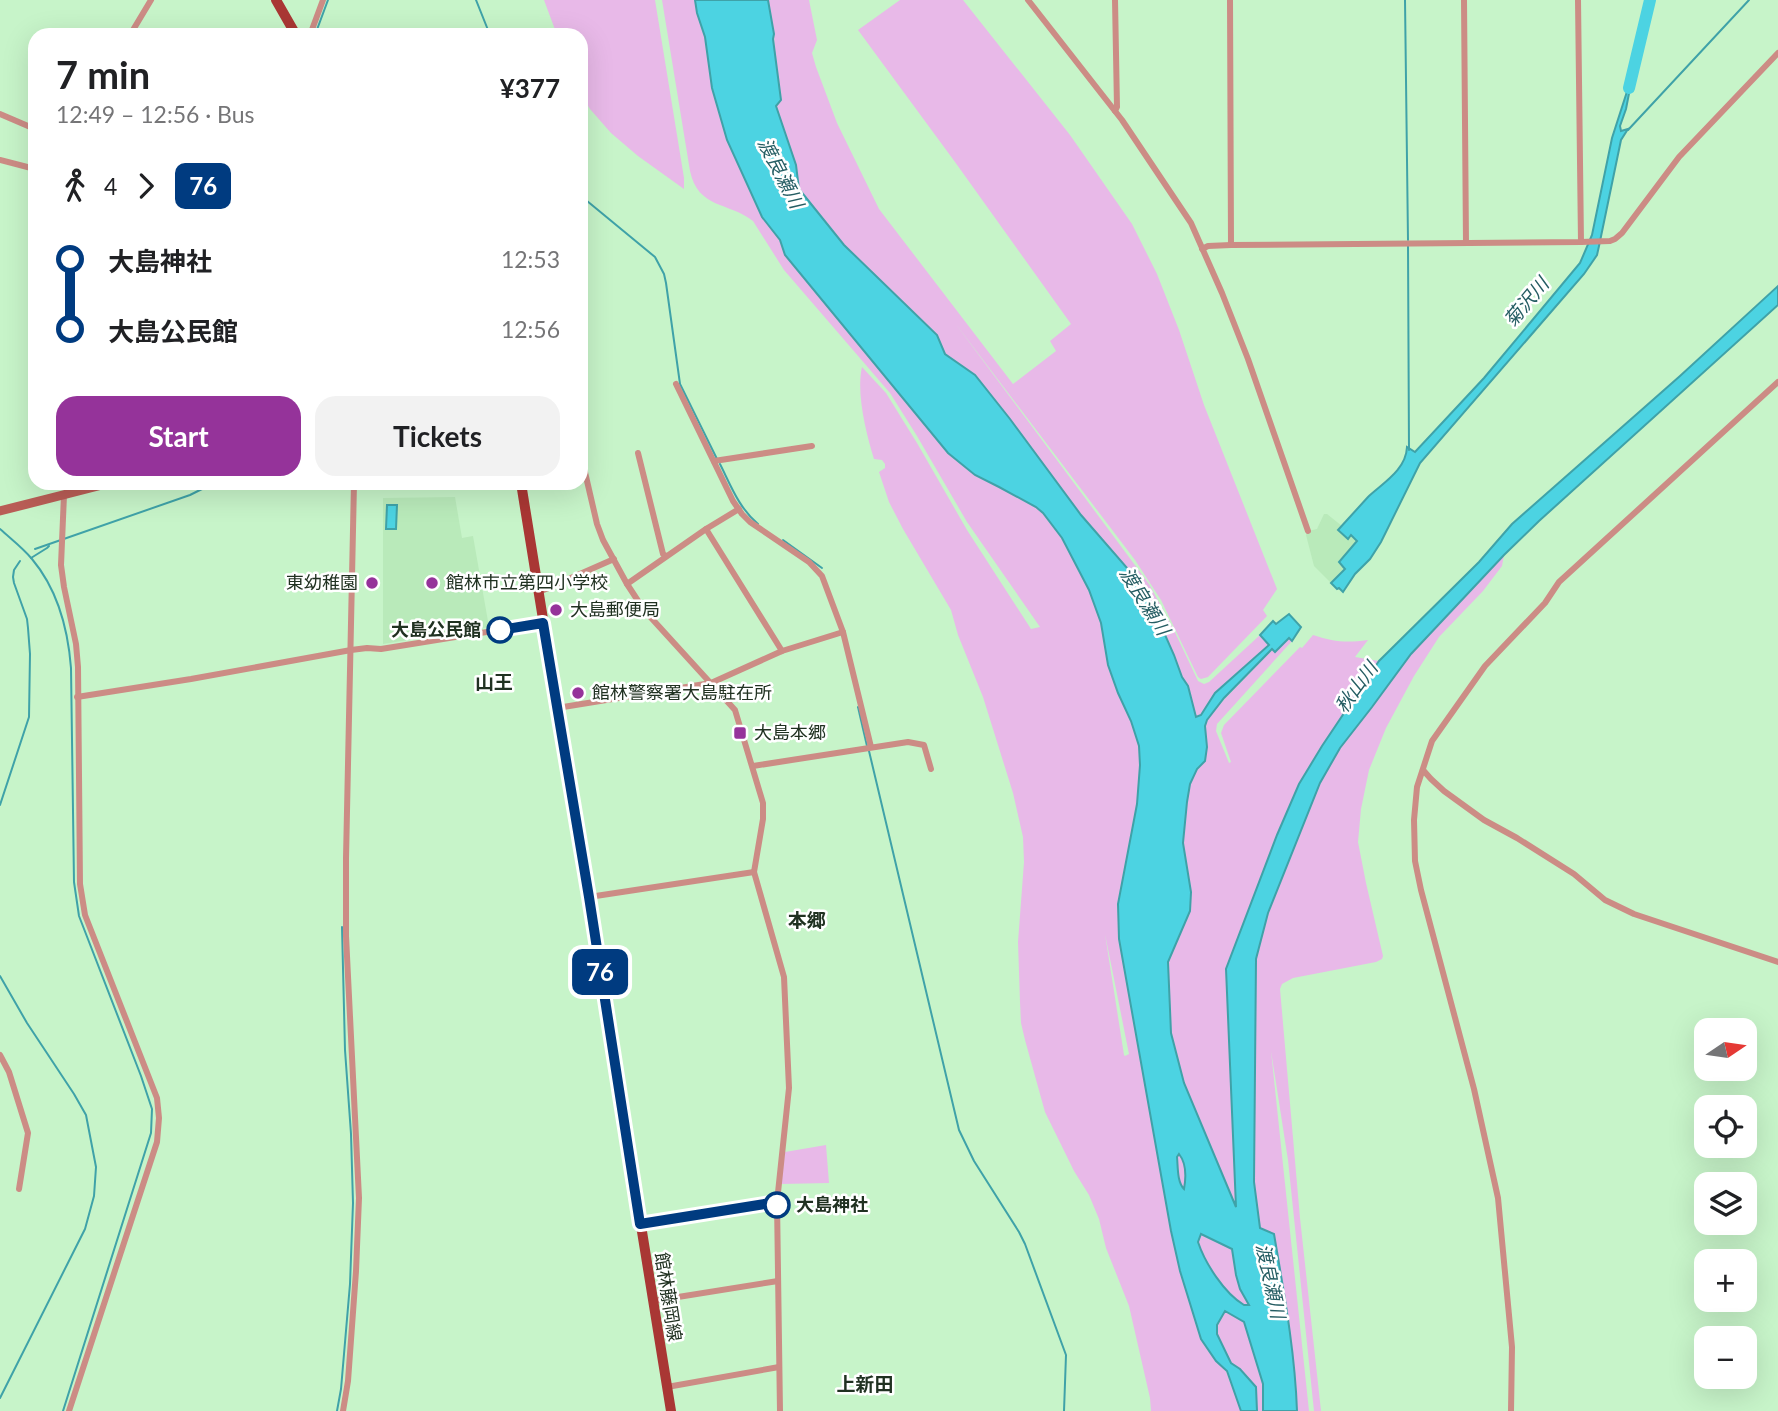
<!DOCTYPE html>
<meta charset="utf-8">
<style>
body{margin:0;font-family:Lato,"Noto Sans JP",sans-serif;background:#f2f2f2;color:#202124;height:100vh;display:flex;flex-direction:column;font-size:26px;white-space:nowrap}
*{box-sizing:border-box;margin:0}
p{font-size:23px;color:#757577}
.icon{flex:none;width:38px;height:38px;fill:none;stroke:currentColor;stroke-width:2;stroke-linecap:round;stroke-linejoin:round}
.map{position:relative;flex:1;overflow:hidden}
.details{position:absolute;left:28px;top:28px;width:560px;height:462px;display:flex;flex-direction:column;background:#fff;border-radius:21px;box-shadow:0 7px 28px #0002}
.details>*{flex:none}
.badge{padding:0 14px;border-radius:10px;font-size:24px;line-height:46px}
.needle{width:46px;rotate:77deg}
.controls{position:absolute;left:1694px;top:1018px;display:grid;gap:14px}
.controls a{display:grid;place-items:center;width:63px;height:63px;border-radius:14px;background:#fff;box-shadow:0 7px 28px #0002;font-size:35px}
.map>.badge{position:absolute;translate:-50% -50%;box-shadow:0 0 0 4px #fff}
.legs{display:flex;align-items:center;gap:10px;height:77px;padding:0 28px;font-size:23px}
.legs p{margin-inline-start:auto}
.overview{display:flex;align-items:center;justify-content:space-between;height:119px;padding:0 28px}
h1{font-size:38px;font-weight:700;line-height:52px}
.primary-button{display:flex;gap:14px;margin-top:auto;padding:14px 28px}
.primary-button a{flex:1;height:80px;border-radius:21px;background:#95339a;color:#fff;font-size:28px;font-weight:700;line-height:80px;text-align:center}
.primary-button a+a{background:#f2f2f2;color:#202124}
ul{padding:0 28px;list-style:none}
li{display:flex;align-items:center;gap:24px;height:70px;font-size:26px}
li i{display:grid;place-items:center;width:10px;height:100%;margin:0 9px;background:currentColor}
li i::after{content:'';width:18px;height:18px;margin:-9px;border:5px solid;border-radius:50%;background:#fff}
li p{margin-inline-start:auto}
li:first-child i{background:linear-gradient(#0000 50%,currentColor 0)}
li:last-child i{background:linear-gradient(currentColor 50%,#0000 0)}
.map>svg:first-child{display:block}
.built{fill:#b9eaba}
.green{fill:#e8b9e8;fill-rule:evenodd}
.water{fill:#4cd3e2;stroke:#3fa2a8;stroke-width:2;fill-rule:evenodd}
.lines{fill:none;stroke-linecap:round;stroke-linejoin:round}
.stream{stroke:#3fa2a8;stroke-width:2}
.river{stroke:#4cd3e2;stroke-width:12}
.minor{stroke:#cc8c85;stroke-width:6}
.secondary{stroke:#b95d56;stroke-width:9}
.primary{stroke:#a93734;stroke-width:10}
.line-1-casing{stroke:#fff;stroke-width:16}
.line-1{stroke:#003b80;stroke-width:10}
.poi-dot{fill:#95339a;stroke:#fff;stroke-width:2.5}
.stop-1-dot{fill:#fff;stroke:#003b80;stroke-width:3.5}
.labels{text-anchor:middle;stroke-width:5;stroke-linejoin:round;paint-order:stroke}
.poi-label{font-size:18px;fill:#203121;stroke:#fff;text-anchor:start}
.stop-label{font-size:18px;font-weight:bold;fill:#203121;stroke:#fff;text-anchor:end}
.street-label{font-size:18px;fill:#203121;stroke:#fff}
.water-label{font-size:19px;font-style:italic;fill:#255d63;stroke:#fff}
.neighbourhood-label{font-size:19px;font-weight:bold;fill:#203121;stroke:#fff}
</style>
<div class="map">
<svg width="1778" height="1411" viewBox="0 0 1778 1411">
<rect width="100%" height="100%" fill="#c7f4c9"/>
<g class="built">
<polygon points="455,497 462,538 473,536 489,627 383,644 383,498"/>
<polygon points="1324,514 1327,514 1342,526 1338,530 1347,538 1351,535 1357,541 1345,568 1331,583 1314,566 1306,535 1308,531 1317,529"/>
</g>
<g class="green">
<polygon points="544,0 655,0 684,178 684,189 638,156 611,133 590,109 581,95 581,35 557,35"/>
<path d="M662 0H695L697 13 705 37 712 88 727 140 762 217 780 240 785 255 948 453 975 475 999 487 1036 507 1043 513 1062 538 1089 590 1101 623 1118 693 1131 721 1139 746 1140 765 1137 804 1118 904 1119 939 1171 1231 1180 1271 1201 1339 1216 1361 1226 1371 1241 1411H1151L1150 1398 1129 1306 1106 1248 1099 1219 1089 1195 1074 1171 1045 1112 1025 1040 1021 1023 1020 1002 1018 942 1024 862 1023 837 1013 793 983 697 958 635 951 610 903 529 889 502 879 472 885 468V464L882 460 874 459C866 433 856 393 862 367L886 393 917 443 967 530 1031 629 1040 627 967 522 917 436 890 393 784 270 753 221C729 202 698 209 690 171ZM1105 934 1129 1054 1125 1056 1124 1055Z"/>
<polygon points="768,0 809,0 817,40 812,53 816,67 837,123 879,209 1013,384 1056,351 1050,341 1071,324 955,162 858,30 900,0 963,0 1070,135 1132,224 1157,274 1179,330 1204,405 1277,589 1263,610 1267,616 1208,677 1201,679 1198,677 1161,600 1135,560 955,323 1149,584 1173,628 1198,681 1204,684 1209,682 1260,635 1269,645 1215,693 1201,715 1196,718 1188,686 1182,677 1174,655 1150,601 1128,569 1081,515 1010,419 975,375 945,354 937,335 844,245 799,189 796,165 776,106 774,33"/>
<path d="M1504 555 1502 566 1483 591 1439 637 1414 676 1386 728 1369 770 1361 809 1358 842 1366 883 1383 956 1382 959 1376 962 1293 978 1282 984 1280 989 1300 1218 1321 1411H1314L1288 1160 1271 1051 1309 1411H1297C1295 1352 1284 1293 1274 1235L1260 1229 1254 1182 1256 959 1268 913 1320 782 1340 748 1372 707 1411 654Z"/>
<path d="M1313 635C1334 642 1346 643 1368 640L1355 657 1379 661 1322 746 1299 784 1277 835 1226 969 1237 1209 1184 1083 1171 1033 1168 962 1190 911 1183 843 1187 802 1189 784 1197 769 1205 761 1207 747 1205 726 1207 719 1214 710 1273 649 1276 651 1289 637 1292 641 1217 724 1216 731 1229 763 1231 762 1221 733 1224 725 1300 647 1302 648Z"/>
<polygon points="826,1145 829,1183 781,1184 785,1152"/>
<path d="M1179 1154C1187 1164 1185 1177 1185 1190L1180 1185 1177 1156Z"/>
<path d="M1201 1233 1232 1249 1236 1275 1240 1289 1250 1304 1244 1306C1224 1293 1205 1263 1198 1241Z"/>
<polygon points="1225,1311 1244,1321 1263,1384 1263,1411 1257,1411 1256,1387 1240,1369 1231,1363 1217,1334 1217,1325"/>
</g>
<g class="water">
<path d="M695 0H768L774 34 773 39 781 100 776 106 796 165 799 189 844 245 937 335 945 354 975 375 1010 419 1081 515 1128 569 1150 601 1174 655 1182 677 1188 686 1196 717 1201 715 1215 693 1269 645 1260 635 1273 621 1276 624 1289 614 1301 627 1292 641 1289 638 1275 652 1272 649 1224 698 1207 720 1205 726 1207 747 1205 761 1197 769 1190 784 1187 802 1183 843 1191 892 1190 911 1168 962 1171 1033 1184 1083 1236 1207 1226 969 1277 835 1299 784 1322 746 1379 661 1479 562 1512 524 1680 376 1778 286V305L1539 521 1504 555 1411 654 1372 707 1340 748 1320 783 1268 913 1256 959 1254 1182 1260 1228 1274 1234C1284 1293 1295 1352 1297 1411H1263V1384L1244 1322 1225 1311 1217 1325V1334L1231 1363 1240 1369 1256 1387 1257 1411H1241L1227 1371 1216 1361 1201 1339 1180 1271 1171 1231 1119 939 1118 904 1137 804 1140 765 1139 746 1131 721 1118 693 1108 665 1101 623 1089 590 1062 538 1043 513 1036 507 999 487 975 475 948 453 785 255 780 240 762 217 727 140 712 88 705 37 697 13ZM1179 1154C1187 1164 1186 1178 1184 1189 1177 1182 1178 1167 1177 1157ZM1201 1234 1232 1249 1236 1275 1240 1289 1249 1305H1244C1224 1293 1205 1263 1198 1242Z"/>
<path d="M1633 73 1626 109 1620 126 1621 131 1628 129 1621 140 1599 246 1597 255 1584 274 1420 463 1381 542 1370 559 1355 574 1343 592 1339 588 1337 589 1331 583 1345 569 1339 562 1357 541 1351 535 1348 539 1338 530C1348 519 1358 508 1368 497 1383 483 1406 470 1407 447L1415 452 1484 378 1580 263 1592 235 1612 138Z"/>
<polygon points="387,505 397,505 396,529 386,529"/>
</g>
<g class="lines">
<g class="stream">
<polyline points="476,0 490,35"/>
<polyline points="1405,0 1408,240"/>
<polyline points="315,35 328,0"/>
<polyline points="1628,130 1749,0"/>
<polyline points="581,196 655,257 664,274 666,283 680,384 717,459"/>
<polyline points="1408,246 1409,450"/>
<path d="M720 464C731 486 739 508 758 524"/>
<polyline points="112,485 121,483"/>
<path d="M0 529C11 539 23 548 32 559 58 590 68 629 71 668L74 882 79 916 141 1076 152 1109 151 1133 63 1411"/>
<polyline points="783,540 822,568"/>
<polyline points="35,549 190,495 204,488 208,483"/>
<polyline points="31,558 47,548 49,546"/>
<polyline points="858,707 867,746"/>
<polyline points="869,751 959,1130 974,1161 1019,1232 1025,1244 1066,1355 1064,1411"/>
<polyline points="0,805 29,717 30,654 28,628 27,619 14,583 13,577 14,570 20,561"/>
<polyline points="0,976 27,1023 74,1094 86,1115 96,1167 94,1196 85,1229 0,1398"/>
<polyline points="337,1411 341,1389 350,1284 353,1203 351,1134 345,1050 342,927"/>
</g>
<polyline class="river" points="1629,88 1650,0"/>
<g class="minor">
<polyline points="1028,0 1122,120 1191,223 1222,293 1248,359 1308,531"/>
<polyline points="1230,0 1231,245"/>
<polyline points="1464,0 1466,243"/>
<polyline points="1578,0 1581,242"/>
<polyline points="130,35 151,0"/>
<polyline points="310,35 323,0"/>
<polyline points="1115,111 1117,107 1115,0"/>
<polyline points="0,114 35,129"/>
<polyline points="0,160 35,169"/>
<polyline points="1202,249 1208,246 1231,245 1581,242 1610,241 1615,239 1622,233 1679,157 1778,53"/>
<polyline points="676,384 733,501 742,514 750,522 809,562 822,576 843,632 871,747"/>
<polyline points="638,453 663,554 666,556"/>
<polyline points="581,455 597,524 603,540 627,584 644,610 735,710 763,803 763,819 754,872 784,977 789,1088 777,1202 780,1411"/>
<polyline points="714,461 812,446"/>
<polyline points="64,495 61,565 64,587 76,644 78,667 80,884 85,915 157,1098 159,1118 157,1142 69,1411"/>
<polyline points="706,529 782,651"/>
<polyline points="627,584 706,529 739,509"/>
<polyline points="539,592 614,559"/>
<polyline points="77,697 191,679 351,650 367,648 381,649 543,623"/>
<polyline points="557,708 711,683 782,651 843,632"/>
<polyline points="753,766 908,742 924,745 931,769"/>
<polyline points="1423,770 1431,779 1444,791 1484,820 1517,838 1574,874 1605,900 1634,914 1778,962"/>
<polyline points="589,897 754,872"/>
<polyline points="0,1055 9,1072 28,1133 19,1189"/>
<polyline points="640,1224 777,1202"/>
<polyline points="653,1301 778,1281"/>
<polyline points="667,1387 779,1367"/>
<polyline points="343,1411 348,1381 356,1271 359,1198 346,936 346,858 354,483"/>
<polyline points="1511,1411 1512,1347 1498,1198 1474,1089 1421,890 1415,861 1414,820 1417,787 1432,741 1485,666 1545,603 1559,582 1778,382"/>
</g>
<polyline class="secondary" points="0,511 110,483"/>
<g class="primary">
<polyline points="276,0 296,35"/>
<polyline points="521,483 671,1411"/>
</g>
</g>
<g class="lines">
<g class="line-1-casing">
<polyline id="line-1" points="500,630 543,623 589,897 640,1224 777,1202 777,1205"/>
</g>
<use href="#line-1" class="line-1"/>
</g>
<g class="poi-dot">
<circle cx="372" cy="583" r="7"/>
<circle cx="432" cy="583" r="7"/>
<circle cx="556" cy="610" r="7"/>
<circle cx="578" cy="693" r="7"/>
<rect x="733" y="726" width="14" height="14" rx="3.5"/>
</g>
<g class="stop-1-dot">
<circle cx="500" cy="630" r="12"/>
<circle cx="777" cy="1205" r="12"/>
</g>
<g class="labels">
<g class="poi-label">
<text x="358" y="589" text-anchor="end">東幼稚園</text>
<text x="446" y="589">館林市立第四小学校</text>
<text x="570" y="616">大島郵便局</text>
<text x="592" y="699">館林警察署大島駐在所</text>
<text x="754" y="739">大島本郷</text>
</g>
<g class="stop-label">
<text x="481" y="636">大島公民館</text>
<text x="796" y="1211" text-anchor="start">大島神社</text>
</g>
<g class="street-label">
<text transform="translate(668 1297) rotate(81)" y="6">館林藤岡線</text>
</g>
<g class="water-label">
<text transform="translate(781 173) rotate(63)" y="7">渡良瀬川</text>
<text transform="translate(1526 302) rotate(-50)" y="7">菊沢川</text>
<text transform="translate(1145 601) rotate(58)" y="7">渡良瀬川</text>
<text transform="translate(1356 687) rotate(-54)" y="7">秋山川</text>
<text transform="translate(1271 1281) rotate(78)" y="7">渡良瀬川</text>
</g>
<g class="neighbourhood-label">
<text x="494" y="689">山王</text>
<text x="807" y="927">本郷</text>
<text x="865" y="1391">上新田</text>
</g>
</g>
</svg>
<div class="controls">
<a><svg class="needle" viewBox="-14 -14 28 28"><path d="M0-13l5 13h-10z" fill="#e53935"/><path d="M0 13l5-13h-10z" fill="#757577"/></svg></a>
<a><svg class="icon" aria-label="locate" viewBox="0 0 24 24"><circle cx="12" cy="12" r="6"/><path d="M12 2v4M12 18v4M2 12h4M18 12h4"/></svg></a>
<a><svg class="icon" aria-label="layers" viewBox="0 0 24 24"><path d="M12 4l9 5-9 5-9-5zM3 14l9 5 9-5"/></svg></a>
<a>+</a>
<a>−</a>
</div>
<b class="badge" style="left:600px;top:972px;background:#003b80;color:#fff">76</b>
<section class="details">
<div class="overview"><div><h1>7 min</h1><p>12:49 – 12:56 · Bus</p></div><b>¥377</b></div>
<div class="legs"><svg class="icon" aria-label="walk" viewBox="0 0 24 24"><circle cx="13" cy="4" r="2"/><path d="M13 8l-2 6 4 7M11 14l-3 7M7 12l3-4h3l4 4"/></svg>4<svg class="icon" aria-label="forward" viewBox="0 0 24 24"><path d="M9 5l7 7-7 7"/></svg><b class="badge" style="background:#003b80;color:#fff">76</b></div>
<ul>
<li><i style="color:#003b80"></i><b>大島神社</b><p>12:53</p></li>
<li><i style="color:#003b80"></i><b>大島公民館</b><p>12:56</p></li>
</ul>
<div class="primary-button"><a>Start</a><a>Tickets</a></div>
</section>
</div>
